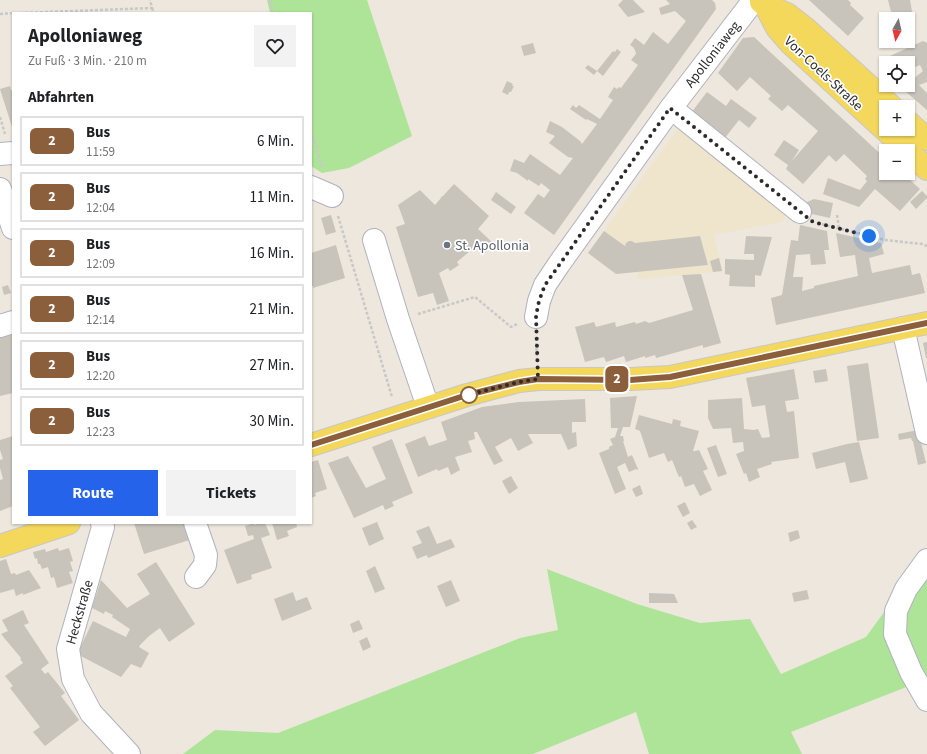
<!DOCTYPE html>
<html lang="de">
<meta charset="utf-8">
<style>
body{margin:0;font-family:"Source Sans 3",sans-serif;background:#f2f2f2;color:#202124;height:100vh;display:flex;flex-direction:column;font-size:15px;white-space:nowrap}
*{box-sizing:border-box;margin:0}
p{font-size:13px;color:#757577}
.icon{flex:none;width:22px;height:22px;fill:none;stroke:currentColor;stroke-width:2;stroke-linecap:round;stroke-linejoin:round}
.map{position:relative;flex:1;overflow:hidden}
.details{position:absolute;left:12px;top:12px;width:300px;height:512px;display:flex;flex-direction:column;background:#fff;border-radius:0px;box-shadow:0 1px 3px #0004}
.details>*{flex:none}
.badge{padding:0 8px;border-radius:6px;font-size:14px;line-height:26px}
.needle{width:26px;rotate:188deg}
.buttons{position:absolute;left:879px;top:12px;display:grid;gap:8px}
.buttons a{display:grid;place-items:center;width:36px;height:36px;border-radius:0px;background:#fff;box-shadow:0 1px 3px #0004;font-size:20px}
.you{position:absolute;width:20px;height:20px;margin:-10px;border:3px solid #fff;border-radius:50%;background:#1a73e8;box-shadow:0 0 0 6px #1a73e833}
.map>.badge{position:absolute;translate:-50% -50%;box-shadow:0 0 0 2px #fff}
h2{padding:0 16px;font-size:15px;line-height:36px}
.round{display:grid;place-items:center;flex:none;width:42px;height:42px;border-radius:0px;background:#f2f2f2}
.summary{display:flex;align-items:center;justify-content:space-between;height:68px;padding:0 16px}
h1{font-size:19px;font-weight:700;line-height:30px}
.cta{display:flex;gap:8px;margin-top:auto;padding:8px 16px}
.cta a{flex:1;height:46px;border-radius:0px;background:#2563eb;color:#fff;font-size:16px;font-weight:700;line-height:46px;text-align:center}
.cta a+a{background:#f2f2f2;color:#202124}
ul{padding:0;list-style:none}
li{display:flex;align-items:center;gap:12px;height:50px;margin:0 8px 6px;padding:0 8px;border:2px solid #e0e0e0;border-radius:0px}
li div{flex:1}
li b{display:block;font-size:15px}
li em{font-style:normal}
li .badge{min-width:44px;font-weight:700;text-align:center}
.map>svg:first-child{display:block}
.education{fill:#efe5cc}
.green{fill:#aee498}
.building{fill:#c8c4bc}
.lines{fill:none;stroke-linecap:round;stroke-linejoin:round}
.minor-casing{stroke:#b1b2bf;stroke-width:24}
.major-casing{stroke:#c8c8c8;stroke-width:24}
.path{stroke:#c8c8c8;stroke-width:2.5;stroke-dasharray:3 2;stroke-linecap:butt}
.minor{stroke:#fff;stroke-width:22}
.major{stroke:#f3d85c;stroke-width:22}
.line-casing{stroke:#fff;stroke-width:9}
.line{stroke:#8b5e3c;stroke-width:6}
.walk{stroke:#2b2b2b;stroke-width:4;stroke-dasharray:0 7.2}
.worship-dot{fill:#6b7280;stroke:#fff;stroke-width:1.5}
.stop-dot{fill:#fff;stroke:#8b5e3c;stroke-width:2}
.labels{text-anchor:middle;stroke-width:3.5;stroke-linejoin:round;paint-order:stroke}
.street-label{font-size:14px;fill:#2b2b2b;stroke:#fff}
.worship-label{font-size:14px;fill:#5b616d;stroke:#fff;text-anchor:start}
</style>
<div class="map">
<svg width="927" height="754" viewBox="0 0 927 754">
<rect width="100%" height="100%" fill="#ede7dd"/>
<polygon class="education" points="679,127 779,209 785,217 782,222 714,235 723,271 638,279 636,243 632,241 629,241 626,243 625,246 604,231"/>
<g class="green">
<polygon points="267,0 367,0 412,136 349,168 322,173 311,166 311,13 270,13"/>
<polygon points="927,565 927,679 791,732 802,754 649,754 636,712 533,754 183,754 215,730 278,733 520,638 558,630 547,569 637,604 700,623 750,619 781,674 866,637 916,568"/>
</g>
<g class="building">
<polygon points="623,0 633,0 645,12 628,17 618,5"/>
<polygon points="666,0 712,0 715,3 716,9 554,235 524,213 538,194 544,198 550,190 541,183 539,186 528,179 528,181 517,173 510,171 514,159 524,163 530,154 560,175 573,158 568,157 549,143 555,136 546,132 550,121 562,127 580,141 582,144 597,124 587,119 586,120 570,109 573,105 576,108 579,105 600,119 613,100 608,97 614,87 617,89 619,87 621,88 638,65 631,60 636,54 635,50 633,47 630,45 635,38 644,45 653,32 668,44 686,21 675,11 661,15 659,8 670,4"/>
<polygon points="809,0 848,0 851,3 850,5 864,18 848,36"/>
<polygon points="888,0 910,0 913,17 905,19 893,19"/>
<polygon points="754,37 886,159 886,173 902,173 920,189 900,211 875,189 859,207 823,194 828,178 860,190 867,181 865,179 867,176 844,154 836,162 829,155 803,184 786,169 788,165 774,155 784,140 799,150 791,162 818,131 788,105 782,111 768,99 771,96 750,77 737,91 718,73 743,38"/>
<polygon points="923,41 927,43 927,82 919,85 927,93 927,110 898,85 908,85 908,74 913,79 923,71 920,65 908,70 908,63 886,63 886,70 881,60"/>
<polygon points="533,43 536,53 524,56 521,46"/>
<polygon points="617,49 621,52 603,76 597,71 613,51 615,52"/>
<polygon points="588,65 597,71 594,75 585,68"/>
<polygon points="507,81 513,84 512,86 514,86 511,92 509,92 508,95 502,92"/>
<polygon points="10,86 11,90 13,90 13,130 0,89"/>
<polygon points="707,92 726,106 731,99 757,118 749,128 739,120 724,139 691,113"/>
<polygon points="454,184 489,216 478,229 494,244 485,253 477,245 457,262 459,265 450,271 448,268 439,273 449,301 437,305 433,293 418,297 396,227 405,224 398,205 420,190 435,205 441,198 441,197 443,196"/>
<polygon points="922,191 927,196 927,198 916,209 910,202"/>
<polygon points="496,192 516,207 511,214 491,200"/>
<polygon points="814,199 833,203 830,218 812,214 806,208 807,202"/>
<polygon points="331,215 336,232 326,235 321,218"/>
<polygon points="800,225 827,231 829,250 824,250 826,264 811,265 810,254 796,255 793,277 803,277 802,291 814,288 814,286 858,276 855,255 840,257 836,233 881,243 884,254 869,258 872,273 910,265 912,275 920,273 925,293 776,325 771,298 782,295 791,240 798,241"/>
<polygon points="604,231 625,246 626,243 629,241 632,241 635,243 700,236 708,265 616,274 588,253"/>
<polygon points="746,236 772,237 761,276 755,275 755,287 729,286 730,275 725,274 725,259 754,260 754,254 744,254"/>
<polygon points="336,245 345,278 313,288 313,286 311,286 311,253"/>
<polygon points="719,258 722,271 713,272 710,261"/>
<polygon points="701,274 721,343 703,348 703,345 656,358 655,355 645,358 645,356 626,362 624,356 606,362 604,357 585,362 575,327 594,322 596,327 615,322 616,327 635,322 636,324 645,321 649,323 693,310 682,275"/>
<polygon points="8,285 11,293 4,295 2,287"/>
<polygon points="12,334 13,337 13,393 0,396 0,337"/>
<polygon points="927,342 927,358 926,358 923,343"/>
<polygon points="868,363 879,438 857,441 847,366"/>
<polygon points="794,369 799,399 785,401 787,412 794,411 799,458 771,462 772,464 757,469 760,477 749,482 746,473 744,474 736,454 744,451 743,442 733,443 731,428 713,429 708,418 708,400 742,398 744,429 754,430 758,429 762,438 770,437 765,405 752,407 746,378"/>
<polygon points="826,369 828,381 815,383 813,371"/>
<polygon points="637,396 630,427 623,427 620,436 623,436 624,441 623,441 628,457 632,455 638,469 637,470 636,469 629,472 625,463 617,467 626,489 615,494 599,453 609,449 609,447 613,445 610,439 615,437 618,428 611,428 610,398"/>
<polygon points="585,399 586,422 572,422 572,433 576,432 577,446 568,450 561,434 528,434 533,443 518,451 511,438 495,447 503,461 494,465 477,432 474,432 475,439 468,441 472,452 455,457 460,470 451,475 448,467 438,471 437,469 418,477 405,444 425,436 429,446 447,440 441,422 482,407 519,402"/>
<polygon points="639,415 672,424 673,419 681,421 680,426 699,431 693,451 695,451 699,450 708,469 703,471 712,490 700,496 694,484 685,487 681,476 679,477 672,460 668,462 664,453 649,458 640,431 635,429"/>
<polygon points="918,430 926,463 918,465 913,441 912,441 911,438 899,440 898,434"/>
<polygon points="13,436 13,503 12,503 13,506 0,511 0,480 3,479 0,468 0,460 3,459 0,450 0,440"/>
<polygon points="392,439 413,493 392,502 394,506 385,510 383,505 354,518 328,463 348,456 366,488 386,479 372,447"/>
<polygon points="859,442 868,479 850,483 845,462 816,469 812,453 847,444"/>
<polygon points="716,445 727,474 718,477 707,448"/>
<polygon points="318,460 327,489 315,493 316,496 311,498 311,462"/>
<polygon points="511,476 518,488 509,494 502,481"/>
<polygon points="640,485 643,494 636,497 632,489"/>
<polygon points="685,502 690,513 683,517 677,506"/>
<polygon points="692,520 697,527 691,530 687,523"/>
<polygon points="377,522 384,539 369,546 362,528"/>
<polygon points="134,523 188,523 193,539 144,554"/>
<polygon points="254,523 254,525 259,523 265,523 270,535 261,538 272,568 251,575 252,579 237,584 224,550 254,539 253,535 248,536 245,526"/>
<polygon points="272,523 296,523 297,527 287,531 289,536 277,540"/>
<polygon points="429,526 437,544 451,539 455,547 428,558 427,555 417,559 412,547 422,543 416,531"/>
<polygon points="798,530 800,538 790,542 788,533"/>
<polygon points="58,548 59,551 69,548 73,561 70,562 73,571 69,572 73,583 57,588 54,577 51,578 48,567 42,569 40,564 38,564 37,558 35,559 33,552 45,549 46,552"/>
<polygon points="6,559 11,574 15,573 16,575 29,570 41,588 23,595 23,593 16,596 14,589 0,593 0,561"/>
<polygon points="156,562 195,624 169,642 160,628 149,636 140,645 139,647 149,653 141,668 131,664 121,677 77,654 93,621 126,637 130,629 112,617 113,615 105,611 104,614 92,608 101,580 127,608 150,594 137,574"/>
<polygon points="375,566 385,589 375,593 366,571"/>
<polygon points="451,580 460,601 446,607 437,586"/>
<polygon points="807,590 809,599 794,602 792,593"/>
<polygon points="293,592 296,601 307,597 312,609 282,621 274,599"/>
<polygon points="649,593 674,594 678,603 649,603"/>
<polygon points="23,610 29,623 24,625 49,663 41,669 45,674 48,672 65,693 61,696 79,720 45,746 33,732 40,727 10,688 13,686 5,676 23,663 20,659 21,658 1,634 8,631 2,620"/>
<polygon points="359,620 363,629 353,633 350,624"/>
<polygon points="367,637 371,647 363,651 359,641"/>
</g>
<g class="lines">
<g class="minor-casing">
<g id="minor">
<polyline points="671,108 800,212"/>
<polyline points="0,154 13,153"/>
<polyline points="311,187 332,196"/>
<polyline points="0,189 13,228"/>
<polyline points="374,240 398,319 428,407"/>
<polyline points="536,317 539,301 545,285 559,264 671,108 754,0"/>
<polyline points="0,326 13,322"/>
<polyline points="903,328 927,433"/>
<polyline points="102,523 103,527 68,649 73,679 91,713 129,754"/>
<polyline points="195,523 206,555 205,565 196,577"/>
<polyline points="927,560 906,589 896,611 895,634 911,672 927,700"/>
</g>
</g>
<g class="major-casing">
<g id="major">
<polyline points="761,2 765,5 787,14 805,28 892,107"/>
<polyline points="765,5 777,28 791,44 908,151"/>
<polyline points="908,122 927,139"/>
<polyline points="908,151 927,169"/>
<polyline points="311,445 467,395 519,381 539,379 630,379 670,377 927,323"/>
<polyline points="0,546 69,523"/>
</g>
</g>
<g class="path">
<polyline points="270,0 273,13"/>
<polyline points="152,8 154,13"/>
<polyline points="20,13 152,8 150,0"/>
<polyline points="0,14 13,13"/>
<polyline points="0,117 5,134"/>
<polyline points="311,131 323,169"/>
<polyline points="837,215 839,228"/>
<polyline points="338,216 392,397"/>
<polyline points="817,223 885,240 922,244 927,246"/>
<polyline points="418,314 475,297 511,327 517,324"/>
<polyline points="536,338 537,359"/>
</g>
<use href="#minor" class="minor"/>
<use href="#major" class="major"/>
</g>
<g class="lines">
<g class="line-casing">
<polyline id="line" points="311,445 467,395 519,382 538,379 630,380 670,377 927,323"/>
</g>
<use href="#line" class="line"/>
<polyline class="walk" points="469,395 467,395 519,382 538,379 536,316 539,301 545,285 670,108 813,222 869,236"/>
</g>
<circle class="worship-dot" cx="447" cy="245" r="4"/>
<circle class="stop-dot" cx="469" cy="395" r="8"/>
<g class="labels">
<g class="street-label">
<text transform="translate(712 54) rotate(-52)" y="5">Apolloniaweg</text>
<text transform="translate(824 73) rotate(43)" y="5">Von-Coels-Straße</text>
<text transform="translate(79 612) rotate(-74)" y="5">Heckstraße</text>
</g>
<g class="worship-label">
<text x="455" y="250">St. Apollonia</text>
</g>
</g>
</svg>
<div class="buttons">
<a><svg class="needle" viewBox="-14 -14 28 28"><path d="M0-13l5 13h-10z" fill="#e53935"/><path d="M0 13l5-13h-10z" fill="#757577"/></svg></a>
<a><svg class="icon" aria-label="locate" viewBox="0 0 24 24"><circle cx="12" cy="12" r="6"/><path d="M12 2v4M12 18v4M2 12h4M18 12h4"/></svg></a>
<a>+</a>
<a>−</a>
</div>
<div class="you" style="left:869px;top:236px"></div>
<b class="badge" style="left:617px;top:379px;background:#8b5e3c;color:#fff">2</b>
<section class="details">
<div class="summary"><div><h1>Apolloniaweg</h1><p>Zu Fuß · 3 Min. · 210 m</p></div><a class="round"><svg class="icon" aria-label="heart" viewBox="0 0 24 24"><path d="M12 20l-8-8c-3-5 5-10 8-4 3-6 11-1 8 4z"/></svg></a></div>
<h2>Abfahrten</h2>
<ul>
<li><span class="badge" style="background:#8b5e3c;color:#fff">2</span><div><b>Bus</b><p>11:59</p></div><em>6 Min.</em></li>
<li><span class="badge" style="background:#8b5e3c;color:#fff">2</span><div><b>Bus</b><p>12:04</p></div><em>11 Min.</em></li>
<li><span class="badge" style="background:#8b5e3c;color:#fff">2</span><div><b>Bus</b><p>12:09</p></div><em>16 Min.</em></li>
<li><span class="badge" style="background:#8b5e3c;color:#fff">2</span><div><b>Bus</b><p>12:14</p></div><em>21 Min.</em></li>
<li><span class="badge" style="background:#8b5e3c;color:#fff">2</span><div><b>Bus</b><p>12:20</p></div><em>27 Min.</em></li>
<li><span class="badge" style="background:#8b5e3c;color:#fff">2</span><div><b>Bus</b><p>12:23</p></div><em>30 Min.</em></li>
</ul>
<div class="cta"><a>Route</a><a>Tickets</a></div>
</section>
</div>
